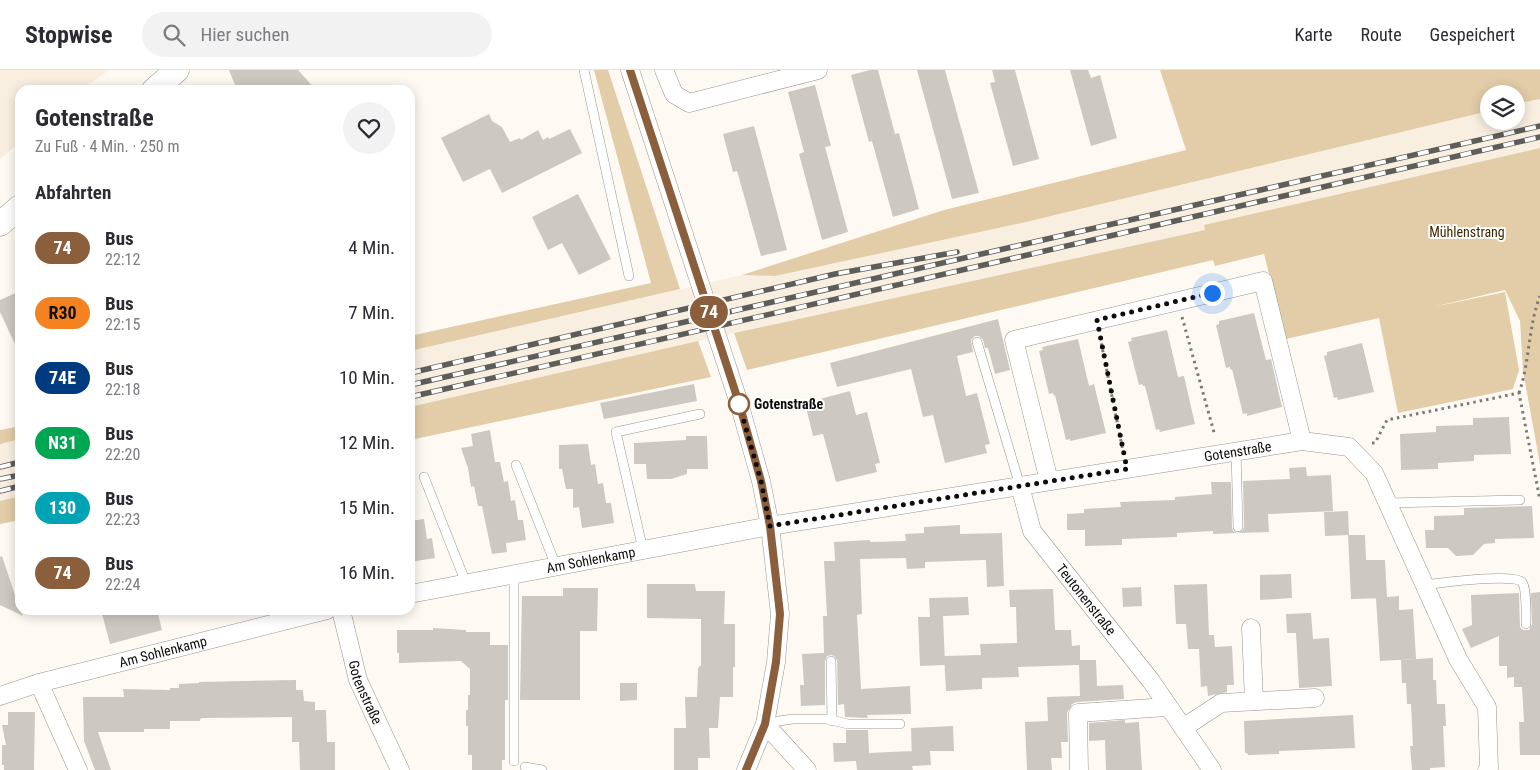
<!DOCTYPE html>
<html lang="de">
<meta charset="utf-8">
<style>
body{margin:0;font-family:"Roboto Condensed",sans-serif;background:#f2f2f3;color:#2b2b33;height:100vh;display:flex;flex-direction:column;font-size:19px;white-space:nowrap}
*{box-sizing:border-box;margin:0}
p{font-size:16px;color:#7c7c81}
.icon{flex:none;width:28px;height:28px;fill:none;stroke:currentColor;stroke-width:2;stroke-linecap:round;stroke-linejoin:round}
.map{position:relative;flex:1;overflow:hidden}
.drawer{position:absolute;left:15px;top:15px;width:400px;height:530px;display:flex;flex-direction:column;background:#fff;border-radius:15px;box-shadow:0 2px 12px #0003}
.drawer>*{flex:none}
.badge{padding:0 10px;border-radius:16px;font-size:18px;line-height:32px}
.tools{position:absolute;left:1480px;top:15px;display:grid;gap:10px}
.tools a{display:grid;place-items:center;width:45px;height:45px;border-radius:50%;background:#fff;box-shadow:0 2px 12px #0003;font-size:25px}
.you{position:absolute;width:25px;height:25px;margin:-12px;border:4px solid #fff;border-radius:50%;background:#1a73e8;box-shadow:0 0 0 8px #1a73e833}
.map>.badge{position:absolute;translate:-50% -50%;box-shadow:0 0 0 2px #fff}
h2{padding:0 20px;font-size:19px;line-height:45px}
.round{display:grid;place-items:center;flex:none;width:52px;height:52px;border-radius:26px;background:#f2f2f3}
.overview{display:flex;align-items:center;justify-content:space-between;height:85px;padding:0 20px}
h1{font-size:24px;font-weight:700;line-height:38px}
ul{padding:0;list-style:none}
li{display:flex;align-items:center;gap:15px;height:65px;padding:0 20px}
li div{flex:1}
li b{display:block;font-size:19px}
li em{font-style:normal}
li .badge{min-width:55px;font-weight:700;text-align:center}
header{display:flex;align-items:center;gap:30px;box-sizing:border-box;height:70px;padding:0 25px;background:#fff;border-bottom:1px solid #e1e1e2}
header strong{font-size:24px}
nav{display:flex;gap:28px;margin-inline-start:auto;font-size:18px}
.search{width:350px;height:45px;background:#f2f2f3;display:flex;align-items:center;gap:12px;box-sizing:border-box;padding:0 18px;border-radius:28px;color:#7c7c81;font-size:19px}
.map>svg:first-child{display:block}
.built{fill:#f8efe1}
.green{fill:#e2cda8}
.building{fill:#cdc9c2}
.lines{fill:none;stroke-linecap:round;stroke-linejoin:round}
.lane-casing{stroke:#98948d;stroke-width:10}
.street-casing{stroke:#98948d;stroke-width:19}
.secondary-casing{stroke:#98948d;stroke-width:25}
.path{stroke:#7d7a76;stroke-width:3;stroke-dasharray:2.5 4;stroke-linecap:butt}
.lane{stroke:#fff;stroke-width:9}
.street{stroke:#fff;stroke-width:18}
.secondary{stroke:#fff;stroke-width:24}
.rail-casing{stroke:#5f5d59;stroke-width:5.5}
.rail{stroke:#fff;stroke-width:4;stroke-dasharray:11;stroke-linecap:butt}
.line-casing{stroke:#fff;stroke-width:11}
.line{stroke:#8b5e3c;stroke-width:8}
.walk{stroke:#0e0c0a;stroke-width:5;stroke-dasharray:0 9}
.stop-dot{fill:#fff;stroke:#8b5e3c;stroke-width:2.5}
.labels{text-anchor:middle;stroke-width:4;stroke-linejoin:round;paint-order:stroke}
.park-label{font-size:14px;fill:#3d2a05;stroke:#fff}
.stop-label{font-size:14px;font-weight:bold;fill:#0e0c0a;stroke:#fff;text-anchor:start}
.street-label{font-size:14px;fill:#0e0c0a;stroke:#fff}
</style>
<header>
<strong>Stopwise</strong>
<div class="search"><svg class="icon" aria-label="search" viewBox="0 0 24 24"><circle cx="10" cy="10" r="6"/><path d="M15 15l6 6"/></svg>Hier suchen</div>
<nav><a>Karte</a><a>Route</a><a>Gespeichert</a></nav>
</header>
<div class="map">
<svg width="1540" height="700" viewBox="0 0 1540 700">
<rect width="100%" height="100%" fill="#fefaf3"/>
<g class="built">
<polygon points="0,0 109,0 81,20 20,20 20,72 0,89"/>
<polygon points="1540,29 1540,82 1270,146 734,263 410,337 410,281 742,205 775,206 1026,152 1489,41 1489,51 1516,51 1516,34"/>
<polygon points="20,369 20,426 0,431 0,374"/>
</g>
<g class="green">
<polygon points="594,0 608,0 680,219 410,281 410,266 651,213"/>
<polygon points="1160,0 1540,0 1540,29 1516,34 1516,24 1489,24 1489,41 1026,152 775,206 742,205 944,140 1186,80"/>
<polygon points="1540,78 1540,394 1523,301 1520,251 1505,220 1433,237 1505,222 1519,300 1513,319 1398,343 1379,248 1286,269 1264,184 1215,196 1213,190 747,300 734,263 1205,160 1204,155"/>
<polygon points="698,271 711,307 410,370 410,337"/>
<polygon points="20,356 20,369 0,374 0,360"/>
<polygon points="20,426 20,450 0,454 0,431"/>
</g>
<g class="building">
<polygon points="229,0 298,0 316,20 237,20"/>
<polygon points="870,0 878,0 895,64 899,63 919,139 893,147 872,71 869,72 851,5"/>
<polygon points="917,0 945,0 979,123 952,129"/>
<polygon points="992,0 1015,0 1039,89 1013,96 990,13 995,12"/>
<polygon points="1070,0 1088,0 1091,8 1100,5 1117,68 1091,76"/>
<polygon points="815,15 831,76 825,77 848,162 822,170 799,84 804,82 788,22"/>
<polygon points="489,44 492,51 502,57 510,72 520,68 521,70 538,60 543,70 548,67 549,69 570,59 582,83 502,123 490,99 463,112 441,68"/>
<polygon points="754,56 787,180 761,186 737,101 733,102 723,64"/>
<polygon points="578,124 611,189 579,205 562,173 548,180 532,147"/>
<polygon points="20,221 20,285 0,242 0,230"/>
<polygon points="1254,243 1266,290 1271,289 1282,337 1247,346 1247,343 1243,344 1232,299 1230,300 1230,297 1226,298 1216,255 1219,254 1219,251"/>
<polygon points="998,249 1010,300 995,304 988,278 985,278 983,270 979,266 975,266 971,270 973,282 957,286 966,326 977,323 990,374 985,375 987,383 945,393 933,345 923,347 911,299 837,317 830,293"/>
<polygon points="1167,260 1178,307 1184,306 1195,354 1160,362 1159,359 1156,360 1145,316 1143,316 1142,314 1139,315 1128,272 1132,271 1131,268"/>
<polygon points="1078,269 1089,316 1094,314 1106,363 1070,371 1070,369 1066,370 1055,325 1054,326 1053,323 1049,324 1039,281 1043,280 1042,277"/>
<polygon points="1362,273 1374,322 1338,330 1337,327 1334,328 1324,286 1327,285 1327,282"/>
<polygon points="694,314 697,331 604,349 600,333"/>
<polygon points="850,321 856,345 867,342 880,393 875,394 877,402 836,412 823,364 813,366 805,333"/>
<polygon points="1509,347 1511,384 1474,385 1474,391 1438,393 1438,399 1401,400 1400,364 1436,362 1436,356 1473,355 1473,348"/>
<polygon points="490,360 495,392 500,392 504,412 508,411 511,431 515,430 518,450 523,450 526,470 506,473 507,482 492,484 482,436 478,436 474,416 471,417 468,398 461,378 473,376 471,364"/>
<polygon points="686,366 707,366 708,399 687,399 687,404 671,409 647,409 646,394 634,394 634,373 686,370"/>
<polygon points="588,374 591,395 595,394 598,414 603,413 606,433 611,433 614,453 582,458 579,437 573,438 573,419 566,419 562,399 559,399 559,375"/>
<polygon points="1306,397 1307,406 1331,405 1333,441 1268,444 1269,462 1239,463 1243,460 1244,457 1243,411 1290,409 1289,398"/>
<polygon points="1211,412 1231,412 1232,457 1233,461 1237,463 1213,464 1213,461 1177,463 1177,467 1122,469 1122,475 1085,476 1085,460 1067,460 1067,444 1084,443 1084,439 1121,437 1120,432 1175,430 1175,427 1212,424"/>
<polygon points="1532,436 1534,468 1495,469 1495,473 1484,474 1473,485 1456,486 1448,478 1426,478 1425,460 1434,460 1434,446 1464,445 1464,438"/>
<polygon points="1348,441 1349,465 1325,466 1324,442"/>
<polygon points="424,449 427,469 432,468 435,488 410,492 410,451"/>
<polygon points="960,455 960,464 1002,463 1004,516 987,517 986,490 925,492 925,498 907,499 906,488 860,489 862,544 857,545 861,619 910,616 911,644 867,645 868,648 845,647 844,634 838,635 837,590 834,586 831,585 827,586 825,591 825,635 801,636 800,615 804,615 802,584 824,583 823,546 827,546 824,491 835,491 834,472 870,470 870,472 906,471 905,464 924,463 924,457"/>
<polygon points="1348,465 1365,465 1366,490 1385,490 1387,527 1399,526 1399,540 1413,539 1416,589 1380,591 1376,528 1385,528 1351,529"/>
<polygon points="2,486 20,540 23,546 0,535 0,487"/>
<polygon points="1291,504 1292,528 1260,530 1260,505"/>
<polygon points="647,514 695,514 696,521 725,521 724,554 735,554 735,597 733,597 733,627 720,627 718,658 709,658 710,688 698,688 698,700 674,700 674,658 686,658 685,627 697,627 698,598 701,595 701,549 647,548"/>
<polygon points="1207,514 1209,565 1214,565 1215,577 1232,576 1234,615 1227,615 1227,622 1208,626 1207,616 1201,617 1199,579 1188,579 1186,554 1176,554 1174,515"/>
<polygon points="1141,517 1142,536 1123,537 1122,518"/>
<polygon points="563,518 598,518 597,561 580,561 580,630 520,630 522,526 563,526"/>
<polygon points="1053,519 1055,560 1071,560 1072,576 1080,575 1080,590 1096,590 1097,616 1123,615 1124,629 1077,632 1072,634 1067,643 1068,672 1061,672 1062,688 1051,688 1052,700 1027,700 1025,652 1048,651 1047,627 1080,626 1079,595 1018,597 1019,607 982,608 982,619 946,621 944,586 981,585 980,574 1017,573 1016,537 1010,537 1009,520"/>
<polygon points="1540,522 1540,685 1520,685 1519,652 1524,652 1522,617 1514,617 1514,607 1507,608 1507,596 1499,596 1499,566 1471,578 1462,559 1472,555 1471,525 1519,523 1520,557 1523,560 1529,560 1532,554 1531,523"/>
<polygon points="968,527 969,545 943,546 945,595 920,596 918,547 930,547 929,528"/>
<polygon points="101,540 157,540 162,560 110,574"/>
<polygon points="1311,543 1313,569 1329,568 1332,616 1299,618 1296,563 1287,563 1286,544"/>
<polygon points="433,558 466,560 466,562 490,562 490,575 508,575 508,630 505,630 505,690 502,690 502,700 472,700 472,685 468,685 468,656 466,656 466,640 468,640 468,625 470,625 470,599 461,591 399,593 399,583 397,583 397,560 433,560"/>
<polygon points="1433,588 1433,610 1436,610 1437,634 1445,634 1446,656 1443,656 1445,697 1430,698 1430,700 1412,700 1410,676 1413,676 1411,634 1407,634 1406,613 1402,613 1401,590"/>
<polygon points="296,610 296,620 303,620 304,631 315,632 315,640 326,640 327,672 335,672 335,700 300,700 299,672 292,672 292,647 203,648 200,649 200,651 170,651 170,659 144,659 144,662 98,662 111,700 95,700 84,671 83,627 124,627 123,619 170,620 170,618 179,618 179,614 199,613 199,612"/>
<polygon points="620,613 637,613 637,630 620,631"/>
<polygon points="8,642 35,642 34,700 4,700 4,695 2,695 2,675 6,675 2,655 8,655"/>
<polygon points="1353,645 1355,678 1279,681 1279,684 1248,685 1247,683 1245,683 1244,651"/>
<polygon points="1125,650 1125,653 1139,652 1142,700 1106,700 1105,670 1089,671 1089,653"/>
<polygon points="953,656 954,681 930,681 931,695 912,696 913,700 857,700 856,691 834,692 833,673 846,673 846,660 868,660 869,683 912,681 912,694 911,658"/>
</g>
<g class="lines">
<g class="lane-casing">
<g id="lane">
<polyline points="584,0 629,206"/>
<polyline points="977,272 1020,416"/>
<polyline points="1236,381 1238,457"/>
<polyline points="516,395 556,496"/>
<polyline points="424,407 466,513"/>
<polyline points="1388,433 1520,430"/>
<polyline points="643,480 616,362 700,344"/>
<path d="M1425 515C1438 513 1515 503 1522 512 1527 519 1526 544 1526 554"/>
<polyline points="831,591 832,651"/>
<polyline points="765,653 793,649 827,649 848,654 900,654"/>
<polyline points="514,691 514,504"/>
<polyline points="525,697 542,700"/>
</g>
</g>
<g class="street-casing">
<g id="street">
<polyline points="630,0 739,333 761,411 770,456 780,544 776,592 765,654 746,700"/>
<polyline points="664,0 674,24 689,33 818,0"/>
<polyline points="1049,411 1014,270 1263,211 1302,371"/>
<path id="s1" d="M1020 416 1032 461 1151 611 1212 700"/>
<path id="s2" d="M410 524 770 456 1302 371 1349 377 1374 403 1458 589 1487 637 1489 698 1487 700"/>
<path id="s3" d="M341 540 358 610 400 700"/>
<polyline points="1251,558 1254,631"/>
<polyline points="39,613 78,700"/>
<path id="s4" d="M0 626 39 613 327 540"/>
<polyline points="765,654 807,700"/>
<polyline points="1183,658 1221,633 1315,628"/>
<polyline points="1079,700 1078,643 1167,637"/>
</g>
</g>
<g class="secondary-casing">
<g id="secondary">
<polyline points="154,20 177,0"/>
<polyline points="0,154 20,137"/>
</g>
</g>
<g class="path">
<polyline points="1182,247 1215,366"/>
<polyline points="1100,267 1123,381"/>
<path d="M1519 323C1530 291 1528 257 1540 226"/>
<polyline points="1372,373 1375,373 1387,350 1519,323 1540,430"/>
</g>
<use href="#lane" class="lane"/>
<use href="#street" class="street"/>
<use href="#secondary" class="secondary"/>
<g class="rail-casing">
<g id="rail">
<polyline points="410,303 835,204 957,182"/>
<polyline points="410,315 1540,56"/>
<polyline points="410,327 1540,67"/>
<polyline points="0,397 20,392"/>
<polyline points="0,409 20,405"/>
<polyline points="0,421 20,416"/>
</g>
</g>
<use href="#rail" class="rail"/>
</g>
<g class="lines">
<g class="line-casing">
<polyline id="line" points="630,0 739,333 761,411 770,456 780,544 776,592 765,654 746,700"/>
</g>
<use href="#line" class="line"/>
<polyline class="walk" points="739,334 761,411 770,456 1127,399 1097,250 1212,223"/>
</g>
<circle class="stop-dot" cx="739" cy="334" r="10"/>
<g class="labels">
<g class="park-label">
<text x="1467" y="167">Mühlenstrang</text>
</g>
<g class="stop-label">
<text x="754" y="339">Gotenstraße</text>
</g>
<g class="street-label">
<text dy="5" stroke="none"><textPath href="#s2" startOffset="840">Gotenstraße</textPath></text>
<text dy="5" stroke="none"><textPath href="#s2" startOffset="184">Am Sohlenkamp</textPath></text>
<text dy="5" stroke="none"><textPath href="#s1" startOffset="134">Teutonenstraße</textPath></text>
<text dy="5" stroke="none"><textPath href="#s4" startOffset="169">Am Sohlenkamp</textPath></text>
<text dy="5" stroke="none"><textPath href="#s3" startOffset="86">Gotenstraße</textPath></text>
</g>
</g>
</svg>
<div class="tools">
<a><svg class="icon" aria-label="layers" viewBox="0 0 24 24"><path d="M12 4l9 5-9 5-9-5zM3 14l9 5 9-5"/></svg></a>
</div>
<div class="you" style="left:1212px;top:223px"></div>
<b class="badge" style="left:709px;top:242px;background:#8b5e3c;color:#fff">74</b>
<section class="drawer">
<div class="overview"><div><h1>Gotenstraße</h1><p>Zu Fuß · 4 Min. · 250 m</p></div><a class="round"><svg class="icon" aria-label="heart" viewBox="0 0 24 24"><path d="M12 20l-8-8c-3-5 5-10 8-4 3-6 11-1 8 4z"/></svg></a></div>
<h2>Abfahrten</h2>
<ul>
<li><span class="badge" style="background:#8b5e3c;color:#fff">74</span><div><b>Bus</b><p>22:12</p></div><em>4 Min.</em></li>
<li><span class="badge" style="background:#f58220;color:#111">R30</span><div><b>Bus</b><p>22:15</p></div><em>7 Min.</em></li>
<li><span class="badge" style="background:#003b80;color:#fff">74E</span><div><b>Bus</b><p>22:18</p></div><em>10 Min.</em></li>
<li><span class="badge" style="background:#00a651;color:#fff">N31</span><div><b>Bus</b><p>22:20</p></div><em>12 Min.</em></li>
<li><span class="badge" style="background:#00a3b4;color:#fff">130</span><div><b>Bus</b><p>22:23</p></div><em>15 Min.</em></li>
<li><span class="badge" style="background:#8b5e3c;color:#fff">74</span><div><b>Bus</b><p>22:24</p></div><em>16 Min.</em></li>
</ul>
</section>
</div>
